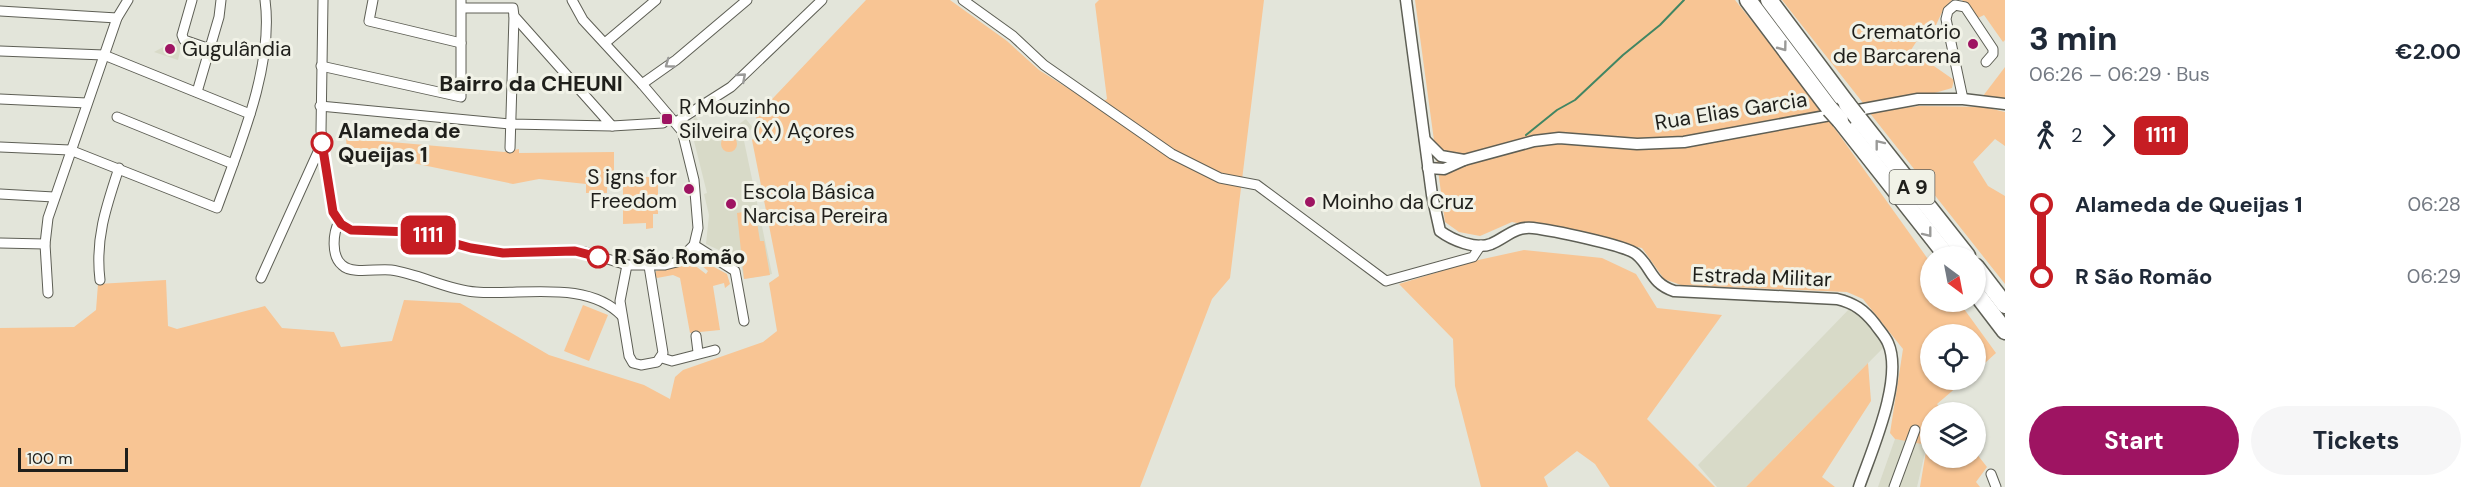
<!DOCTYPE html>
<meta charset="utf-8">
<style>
body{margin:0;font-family:"DM Sans",sans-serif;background:#f6f6f7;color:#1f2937;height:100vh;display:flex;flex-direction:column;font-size:22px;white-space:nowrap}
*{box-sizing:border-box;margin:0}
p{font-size:20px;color:#747a83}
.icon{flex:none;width:33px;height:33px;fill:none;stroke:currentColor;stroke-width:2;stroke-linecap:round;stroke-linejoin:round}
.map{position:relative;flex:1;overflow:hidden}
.details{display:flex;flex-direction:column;background:#fff;width:480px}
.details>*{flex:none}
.badge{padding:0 12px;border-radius:9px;font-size:21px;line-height:39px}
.needle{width:39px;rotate:148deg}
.tools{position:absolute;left:1920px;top:246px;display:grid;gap:12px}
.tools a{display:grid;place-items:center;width:66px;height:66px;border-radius:50%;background:#fff;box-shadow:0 2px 4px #0004;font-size:30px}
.scale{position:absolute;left:18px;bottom:15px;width:110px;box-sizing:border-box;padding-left:6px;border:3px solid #1f1f1b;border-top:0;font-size:16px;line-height:21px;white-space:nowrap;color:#1f1f1b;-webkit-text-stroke:4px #f1f2e7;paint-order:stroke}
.map>.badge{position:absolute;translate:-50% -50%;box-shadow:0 0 0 3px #fff}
.legs{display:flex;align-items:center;gap:9px;height:66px;padding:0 24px;font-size:20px}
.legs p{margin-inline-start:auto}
.head{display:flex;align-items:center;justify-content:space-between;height:102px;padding:0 24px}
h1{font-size:33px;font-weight:800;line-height:45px}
.cta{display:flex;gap:12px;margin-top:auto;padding:12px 24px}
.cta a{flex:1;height:69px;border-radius:36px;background:#9e1462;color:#fff;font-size:24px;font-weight:800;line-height:69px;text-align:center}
.cta a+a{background:#f6f6f7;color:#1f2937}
ul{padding:0 24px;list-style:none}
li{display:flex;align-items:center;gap:21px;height:72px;font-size:22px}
li i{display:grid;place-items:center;width:9px;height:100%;margin:0 8px;background:currentColor}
li i::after{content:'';width:15px;height:15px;margin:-8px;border:4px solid;border-radius:50%;background:#fff}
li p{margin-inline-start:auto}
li:first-child i{background:linear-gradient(#0000 50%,currentColor 0)}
li:last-child i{background:linear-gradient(currentColor 50%,#0000 0)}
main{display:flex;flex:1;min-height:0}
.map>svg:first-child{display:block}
.built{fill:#d8dac8}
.green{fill:#f8c594}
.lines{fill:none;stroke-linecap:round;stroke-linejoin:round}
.stream{stroke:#418663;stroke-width:2}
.minor-casing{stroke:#5e5f55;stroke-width:11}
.tertiary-casing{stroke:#5e5f55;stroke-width:13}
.motorway-casing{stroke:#5e5f55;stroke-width:19}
.minor{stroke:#fff;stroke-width:9}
.tertiary{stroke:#fff;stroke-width:10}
.motorway{stroke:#fff;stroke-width:16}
.motorway-bridge-casing{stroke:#5e5f55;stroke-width:19;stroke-linecap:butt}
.motorway-bridge{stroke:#fff;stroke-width:16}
.oneway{stroke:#9a9a98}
.line-1-casing{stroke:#fff;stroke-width:14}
.line-1{stroke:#c61d23;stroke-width:9}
.poi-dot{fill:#9e1462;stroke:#f1f2e7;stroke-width:2}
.stop-1-dot{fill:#fff;stroke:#c61d23;stroke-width:3}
.labels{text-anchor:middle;stroke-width:6;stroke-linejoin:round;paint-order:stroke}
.shield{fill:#f1f2e7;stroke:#5e5e58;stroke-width:1.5}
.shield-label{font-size:20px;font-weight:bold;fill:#1f1f1b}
.poi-label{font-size:21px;fill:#1f1f1b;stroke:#f1f2e7;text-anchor:start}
.street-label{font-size:21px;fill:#1f1f1b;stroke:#f1f2e7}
.stop-label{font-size:21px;font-weight:bold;fill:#1f1f1b;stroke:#f1f2e7;text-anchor:start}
.neighbourhood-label{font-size:22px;font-weight:bold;fill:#1f1f1b;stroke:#f1f2e7}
</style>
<main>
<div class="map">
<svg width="2005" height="487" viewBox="0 0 2005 487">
<rect width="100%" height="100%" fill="#e3e5da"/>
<g class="built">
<polygon points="180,38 182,43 178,60 154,52"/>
<polygon points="695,116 709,134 723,125 726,128 733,124 735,127 746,119 753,128 743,136 772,274 744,279 740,260 706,244 709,215 704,194 707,193 693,137 696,135 690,127"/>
<polygon points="1854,304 1887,344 1746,487 1717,487 1698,465"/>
<polygon points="1895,439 1927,444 1917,487 1878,487"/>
</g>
<g class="green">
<polygon points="866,0 950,0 1007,41 1039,70 1096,106 1107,99 1095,4 1099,0 1264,0 1230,278 1212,299 1140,487 0,487 0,328 74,327 96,310 98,284 166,280 168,326 177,329 265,306 282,328 334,332 341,347 392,341 404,300 460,303 549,355 644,385 670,399 675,377 683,370 763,342 777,331 769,283 779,276 752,140 759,132 756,116"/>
<polygon points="1415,0 1735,0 1813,98 1930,262 1930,302 1959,302 1996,353 1976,371 1976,334 1930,334 1930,380 1965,380 1937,404 1943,412 1930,412 1930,458 1976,458 1976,453 1987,467 1976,482 1980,487 1920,487 1927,445 1895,439 1890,433 1903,349 1863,299 1847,292 1681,285 1664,279 1642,248 1512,222 1480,236 1459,232 1445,222"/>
<polygon points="1782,0 1952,0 1943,10 1936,25 1927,25 1911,50 1954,80 1952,88 1931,94 1863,103"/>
<polygon points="1962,0 2005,0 2005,40 2003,42 1984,15 1978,18"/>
<polygon points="2005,67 2005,99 1983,96"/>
<polygon points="1919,106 1984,107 2005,112 2005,146 1995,139 1973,162 1988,186 2005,196 2005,284 1869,112"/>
<circle cx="729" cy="144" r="8"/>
<polygon points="346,138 504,152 519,149 519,153 614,152 614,173 623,177 658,177 658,214 653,214 653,228 646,229 646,223 623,224 623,186 607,187 607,193 586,193 586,184 539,179 513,184 413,163 348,163"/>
<polygon points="755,210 760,241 764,241 770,275 744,279 737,213"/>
<polygon points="1524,250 1602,258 1636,274 1657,308 1722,315 1647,419 1715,487 1610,487 1595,464 1577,451 1544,477 1548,487 1481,487 1455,386 1453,339 1399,284 1474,261"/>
<polygon points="698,252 703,261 727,274 730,284 725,288 724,283 713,286 720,330 690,333 680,278 673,275 657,278 655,275 656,271 678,266 689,261 706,274 708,271 700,264 695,254"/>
<polygon points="583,305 608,315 589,361 564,351"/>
<polygon points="1868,363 1871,401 1822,477 1835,487 1746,487"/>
</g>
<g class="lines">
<polyline class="stream" points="1526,135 1557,110 1575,100 1623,55 1660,25 1684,0"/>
<g class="minor-casing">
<g id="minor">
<polyline points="192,0 182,35 184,40 210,49"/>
<polyline points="323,0 321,131 333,212 341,224 354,230 413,232 471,248 503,253 585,252 627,265 665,265 677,262 694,245 698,228 694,180 682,131 642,84 583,20 572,0"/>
<polyline points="373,0 369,21 461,43"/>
<polyline points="963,0 1013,36 1044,65 1172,154 1220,178 1257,185 1386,281 1473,257 1481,245"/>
<polyline points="0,11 117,18"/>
<polyline points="605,43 656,0"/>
<polyline points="0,51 104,55 250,114"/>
<polyline points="321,66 461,97 461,0"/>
<polyline points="642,84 676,60 747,0"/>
<polyline points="197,92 219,17 221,0"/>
<polyline points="0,99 87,103"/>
<polyline points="1963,99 1946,19 1948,11 1955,5 1965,7 1993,49 1993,54 1986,62"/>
<polyline points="320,106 510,124 612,126 514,16 513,8 462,8"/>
<polyline points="117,117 233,164"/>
<polyline points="676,122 731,87 822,0"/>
<polyline points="612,126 663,123"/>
<path d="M0 147 70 150 217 208C239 147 274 66 265 0"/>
<polyline points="510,148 514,16"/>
<polyline points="0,194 54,197"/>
<path d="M339 222C333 233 331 256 342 265 352 275 378 268 391 270 420 274 447 290 476 292 521 296 587 279 622 316"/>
<polyline points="0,243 45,244"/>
<polyline points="694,245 735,271 744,321"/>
<polyline points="627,265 620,301 629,356 633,363 641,365 657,362 663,353 649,266"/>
<polyline points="261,278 322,143"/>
<path d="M100 280C95 239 106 207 119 168"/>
<polyline points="48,293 45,244 48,218 117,18 128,0"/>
<polyline points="696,336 698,352"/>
<polyline points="662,358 672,361 715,350"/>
<polyline points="1991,474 1996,487"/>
<polyline points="1894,487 1915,430"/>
</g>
</g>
<g class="tertiary-casing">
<g id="tertiary">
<path d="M1406 0 1432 195 1440 231C1452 240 1476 250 1491 244 1507 237 1515 226 1533 228 1550 230 1625 245 1636 254 1652 267 1650 283 1674 291L1837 299C1854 303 1864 310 1875 324 1879 330 1885 336 1888 343 1904 379 1871 452 1859 487"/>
<polyline points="1425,140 1441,156 1464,160"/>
<polyline points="1428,168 1444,169 1464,160 1534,141 1559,138 1637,144 1684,142 1918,99 1963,99 2005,104"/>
</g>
</g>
<g class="motorway-casing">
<g id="motorway">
<polyline points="1748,0 1830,109"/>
<polyline points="1769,0 1847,104"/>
<polyline points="1858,118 1967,256"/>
<polyline points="1840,120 1947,256"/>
<polyline points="1976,267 2005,305"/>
<polyline points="1976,293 2005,331"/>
</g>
</g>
<use href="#minor" class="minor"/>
<use href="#tertiary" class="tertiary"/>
<use href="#motorway" class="motorway"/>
<g class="motorway-bridge-casing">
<g id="motorway-bridge">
<polyline points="1847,104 1858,118"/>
<polyline points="1830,109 1840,120"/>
</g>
</g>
<use href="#motorway-bridge" class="motorway-bridge"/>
</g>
<defs><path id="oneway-chevron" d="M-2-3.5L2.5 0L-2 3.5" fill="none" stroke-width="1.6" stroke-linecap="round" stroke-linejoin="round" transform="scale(1.5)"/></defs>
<g class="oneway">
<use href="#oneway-chevron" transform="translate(1783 47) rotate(53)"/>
<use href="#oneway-chevron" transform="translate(669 64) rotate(144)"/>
<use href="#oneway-chevron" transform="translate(742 77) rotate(-41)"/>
<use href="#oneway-chevron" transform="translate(1879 144) rotate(-128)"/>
<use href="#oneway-chevron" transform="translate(1928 233) rotate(52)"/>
</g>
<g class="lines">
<g class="line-1-casing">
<polyline id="line-1" points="322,143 333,212 341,224 351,230 413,232 471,248 503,253 575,251 598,257"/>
</g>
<use href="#line-1" class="line-1"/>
</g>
<g class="poi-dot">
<circle cx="1973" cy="44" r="6"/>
<circle cx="170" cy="49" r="6"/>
<rect x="661" y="113" width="12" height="12" rx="3"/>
<circle cx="689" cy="189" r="6"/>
<circle cx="1310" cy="202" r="6"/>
<circle cx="731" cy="204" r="6"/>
</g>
<g class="stop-1-dot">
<circle cx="322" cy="143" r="10"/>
<circle cx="598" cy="257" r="10"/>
</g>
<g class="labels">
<rect class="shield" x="1889.5" y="170" width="45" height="34" rx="4.5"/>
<g class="shield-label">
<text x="1912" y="194">A 9</text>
</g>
<g class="poi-label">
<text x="1961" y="39" text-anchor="end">Crematório<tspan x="1961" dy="24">de Barcarena</tspan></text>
<text x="182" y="56">Gugulândia</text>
<text x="679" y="114">R Mouzinho<tspan x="679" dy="24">Silveira (X) Açores</tspan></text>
<text x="677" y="184" text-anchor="end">S igns for<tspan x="677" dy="24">Freedom</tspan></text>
<text x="743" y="199">Escola Básica<tspan x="743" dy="24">Narcisa Pereira</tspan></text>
<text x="1322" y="209">Moinho da Cruz</text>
</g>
<g class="street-label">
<text transform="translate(1731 111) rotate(-9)" y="7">Rua Elias Garcia</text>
<text transform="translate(1762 277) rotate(2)" y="7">Estrada Militar</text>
</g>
<g class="stop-label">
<text x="338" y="138">Alameda de<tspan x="338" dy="24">Queijas 1</tspan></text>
<text x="614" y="264">R São Romão</text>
</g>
<g class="neighbourhood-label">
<text x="531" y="91">Bairro da CHEUNI</text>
</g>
</g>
</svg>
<div class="tools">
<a><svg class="needle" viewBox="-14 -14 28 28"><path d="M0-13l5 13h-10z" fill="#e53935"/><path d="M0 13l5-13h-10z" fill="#747a83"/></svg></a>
<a><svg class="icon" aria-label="locate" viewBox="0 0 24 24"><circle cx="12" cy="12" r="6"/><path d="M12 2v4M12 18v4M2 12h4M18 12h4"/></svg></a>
<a><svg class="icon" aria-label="layers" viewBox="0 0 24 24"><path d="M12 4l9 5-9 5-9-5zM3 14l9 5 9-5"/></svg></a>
</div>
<div class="scale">100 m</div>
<b class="badge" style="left:428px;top:235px;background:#c61d23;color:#fff">1111</b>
</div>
<section class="details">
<div class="head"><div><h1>3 min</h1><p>06:26 – 06:29 · Bus</p></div><b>€2.00</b></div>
<div class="legs"><svg class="icon" aria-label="walk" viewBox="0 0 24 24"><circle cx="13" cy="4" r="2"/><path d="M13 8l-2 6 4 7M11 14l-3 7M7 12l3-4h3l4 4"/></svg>2<svg class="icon" aria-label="forward" viewBox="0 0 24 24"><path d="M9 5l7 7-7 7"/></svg><b class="badge" style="background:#c61d23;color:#fff">1111</b></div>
<ul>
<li><i style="color:#c61d23"></i><b>Alameda de Queijas 1</b><p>06:28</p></li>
<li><i style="color:#c61d23"></i><b>R São Romão</b><p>06:29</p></li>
</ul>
<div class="cta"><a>Start</a><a>Tickets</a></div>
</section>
</main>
